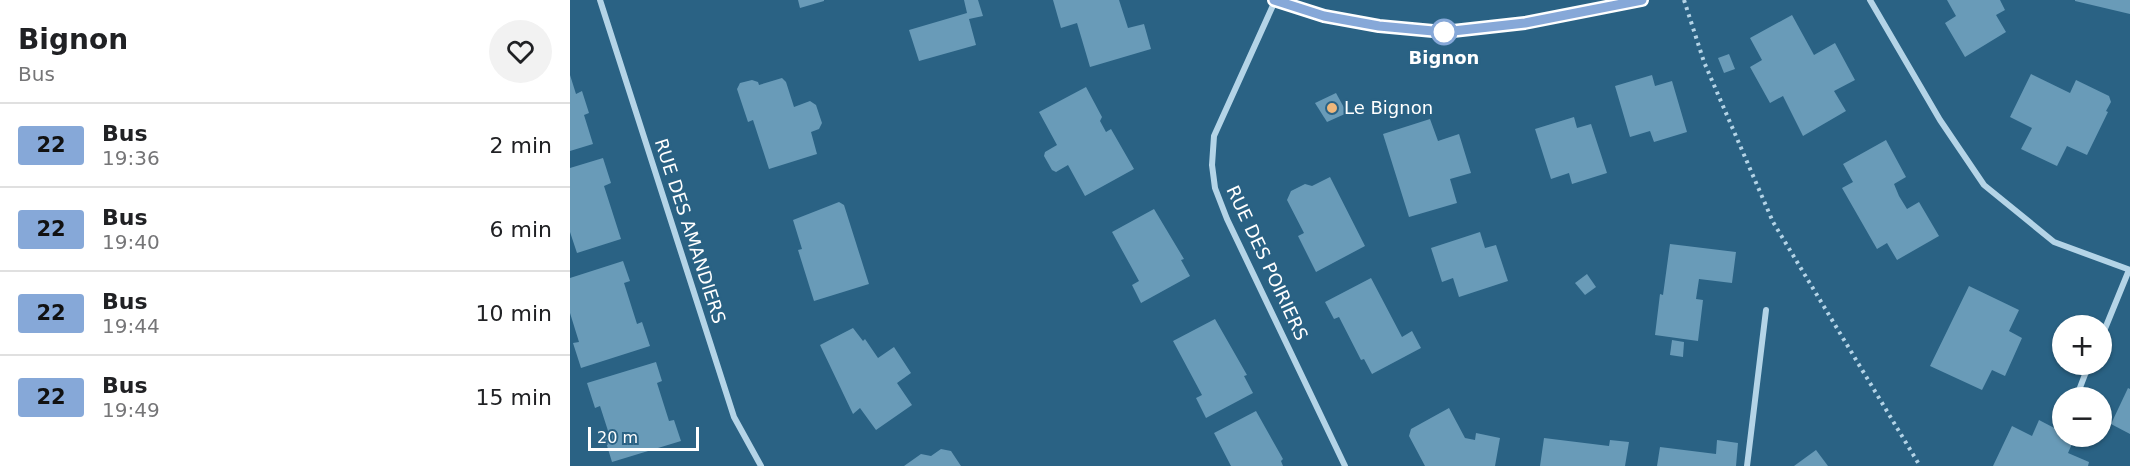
<!DOCTYPE html>
<html lang="fr">
<meta charset="utf-8">
<style>
body{margin:0;font-family:"DejaVu Sans",sans-serif;background:#f2f2f2;color:#202124;height:100vh;display:flex;flex-direction:column;font-size:22px;white-space:nowrap}
*{box-sizing:border-box;margin:0}
p{font-size:20px;color:#757577}
.icon{flex:none;width:33px;height:33px;fill:none;stroke:currentColor;stroke-width:2;stroke-linecap:round;stroke-linejoin:round}
.map{position:relative;flex:1;overflow:hidden}
.side{display:flex;flex-direction:column;background:#fff;width:570px}
.side>*{flex:none}
.badge{padding:0 12px;border-radius:4px;font-size:21px;line-height:39px}
.buttons{position:absolute;left:1482px;top:315px;display:grid;gap:12px}
.buttons a{display:grid;place-items:center;width:60px;height:60px;border-radius:50%;background:#fff;box-shadow:0 2px 4px #0004;font-size:30px}
.scale{position:absolute;left:18px;bottom:15px;width:111px;box-sizing:border-box;padding-left:6px;border:3px solid #fff;border-top:0;font-size:16px;line-height:21px;white-space:nowrap;color:#fff;-webkit-text-stroke:4px #2a6284;paint-order:stroke}
.map>.badge{position:absolute;translate:-50% -50%;box-shadow:0 0 0 3px #fff}
.round{display:grid;place-items:center;flex:none;width:63px;height:63px;border-radius:32px;background:#f2f2f2}
.head{display:flex;align-items:center;justify-content:space-between;height:102px;padding:0 18px}
h1{font-size:28px;font-weight:700;line-height:45px}
ul{padding:0;list-style:none}
li{display:flex;align-items:center;gap:18px;height:84px;padding:0 18px;border-top:2px solid #e0e0e0}
li div{flex:1}
li b{display:block;font-size:22px}
li em{font-style:normal}
li .badge{min-width:66px;font-weight:700;text-align:center}
main{display:flex;flex:1;min-height:0}
.map>svg:first-child{display:block}
.building{fill:#699bb8}
.lines{fill:none;stroke-linecap:round;stroke-linejoin:round}
.path{stroke:#b4d4e7;stroke-width:4;stroke-dasharray:3 4.5;stroke-linecap:butt}
.street{stroke:#b4d4e7;stroke-width:6}
.line-casing{stroke:#fff;stroke-width:14}
.line{stroke:#86a8d8;stroke-width:9}
.stop-dot{fill:#fff;stroke:#86a8d8;stroke-width:3}
.poi-dot{fill:#eeb77b;stroke:#2a6284;stroke-width:2}
.labels{text-anchor:middle;stroke-width:4.5;stroke-linejoin:round;paint-order:stroke}
.stop-label{font-size:18px;font-weight:bold;fill:#fff;stroke:#2a6284}
.poi-label{font-size:18px;fill:#fff;stroke:#2a6284;text-anchor:start}
.street-label{font-size:18px;fill:#fff;stroke:#2a6284}
</style>
<main>
<section class="side">
<div class="head"><div><h1>Bignon</h1><p>Bus</p></div><a class="round"><svg class="icon" aria-label="heart" viewBox="0 0 24 24"><path d="M12 20l-8-8c-3-5 5-10 8-4 3-6 11-1 8 4z"/></svg></a></div>
<ul>
<li><span class="badge" style="background:#86a8d8;color:#111">22</span><div><b>Bus</b><p>19:36</p></div><em>2 min</em></li>
<li><span class="badge" style="background:#86a8d8;color:#111">22</span><div><b>Bus</b><p>19:40</p></div><em>6 min</em></li>
<li><span class="badge" style="background:#86a8d8;color:#111">22</span><div><b>Bus</b><p>19:44</p></div><em>10 min</em></li>
<li><span class="badge" style="background:#86a8d8;color:#111">22</span><div><b>Bus</b><p>19:49</p></div><em>15 min</em></li>
</ul>
</section>
<div class="map">
<svg width="1560" height="466" viewBox="0 0 1560 466">
<rect width="100%" height="100%" fill="#2a6284"/>
<g class="building">
<polygon points="228,0 254,0 254,1 230,8"/>
<polygon points="394,0 408,0 413,16 399,19 406,45 349,61 339,30 397,13"/>
<polygon points="483,0 549,0 558,28 574,24 581,49 520,67 507,23 491,28"/>
<polygon points="1377,0 1430,0 1435,10 1426,15 1436,32 1395,57 1375,23 1386,16"/>
<polygon points="1560,0 1560,14 1505,1 1505,0"/>
<polygon points="1222,15 1244,55 1265,43 1285,80 1264,91 1276,111 1233,136 1213,96 1200,103 1180,67 1192,60 1180,38"/>
<polygon points="1159,54 1165,69 1154,73 1148,58"/>
<polygon points="1461,74 1500,93 1506,80 1539,96 1541,102 1536,111 1538,112 1517,155 1497,146 1487,166 1451,149 1462,128 1440,117"/>
<polygon points="0,75 6,94 12,91 19,113 14,115 23,144 0,151"/>
<polygon points="1082,75 1085,86 1102,81 1117,132 1084,142 1080,131 1060,137 1045,86"/>
<polygon points="212,78 216,82 224,107 240,101 246,105 252,123 249,129 241,132 247,154 199,169 183,120 178,122 167,89 170,83 182,80 188,82 189,85"/>
<polygon points="516,87 532,117 530,121 536,132 541,129 564,169 515,196 498,165 486,172 482,170 474,156 475,152 487,145 469,112"/>
<polygon points="766,93 777,113 757,122 745,103"/>
<polygon points="1004,117 1007,128 1021,124 1037,173 1002,184 999,173 981,179 965,129"/>
<polygon points="860,119 868,141 889,134 901,173 880,179 887,203 839,217 813,134"/>
<polygon points="1316,140 1336,177 1324,184 1329,196 1337,209 1349,202 1369,236 1327,260 1317,243 1307,249 1272,188 1283,182 1273,164"/>
<polygon points="33,158 41,183 34,186 51,239 7,253 0,232 0,168"/>
<polygon points="760,177 795,246 746,272 728,236 734,233 717,200 721,191 735,184 742,186"/>
<polygon points="269,202 274,205 299,284 244,301 228,250 232,249 223,220"/>
<polygon points="584,209 614,259 611,260 620,276 571,303 562,285 569,281 542,232"/>
<polygon points="910,232 915,248 926,245 938,281 889,297 883,278 872,282 861,248"/>
<polygon points="1100,244 1166,252 1162,283 1129,279 1126,299 1133,300 1128,341 1085,335 1090,294 1093,295"/>
<polygon points="53,261 60,281 54,283 67,324 72,322 80,346 11,368 3,343 9,342 0,313 0,278"/>
<polygon points="1017,274 1026,287 1015,295 1005,283"/>
<polygon points="801,278 832,337 842,331 851,348 802,374 794,359 791,360 769,317 764,319 755,302"/>
<polygon points="1399,286 1449,310 1439,331 1452,338 1435,376 1422,370 1412,390 1360,366"/>
<polygon points="645,319 677,375 674,376 683,393 636,418 626,398 632,395 603,341"/>
<polygon points="283,328 293,341 295,339 308,358 324,347 341,373 327,383 342,405 306,430 290,408 283,414 250,345"/>
<polygon points="1102,340 1114,342 1113,357 1100,355"/>
<polygon points="86,362 92,381 87,383 99,421 104,420 111,441 42,462 34,436 39,434 30,406 25,408 17,383"/>
<polygon points="1558,388 1560,389 1560,434 1541,424"/>
<polygon points="879,408 895,438 905,440 906,433 930,438 925,466 855,466 839,436 841,429"/>
<polygon points="686,411 713,459 711,461 713,466 661,466 644,433"/>
<polygon points="1469,420 1492,432 1492,436 1505,437 1498,453 1519,462 1518,466 1423,466 1442,426 1462,436"/>
<polygon points="974,438 1039,446 1040,440 1059,442 1055,466 970,466"/>
<polygon points="1147,440 1168,443 1166,466 1087,466 1090,447 1146,454"/>
<polygon points="371,449 381,451 391,466 334,466 351,454 361,456"/>
<polygon points="1246,450 1258,466 1224,466"/>
</g>
<g class="lines">
<polyline class="path" points="1114,0 1134,62 1203,222 1350,466"/>
<g class="street">
<polyline points="30,0 164,417 191,466"/>
<polyline points="704,0 754,16 809,26 874,32 955,23 1072,0"/>
<polyline points="1300,0 1370,120 1414,185 1484,242 1560,270"/>
<polyline points="705,1 644,136 642,165 645,188 657,219 775,466"/>
<polyline points="1532,336 1559,270"/>
<polyline points="1506,398 1519,364"/>
<polyline points="1177,466 1196,310"/>
</g>
</g>
<g class="lines">
<g class="line-casing">
<polyline id="line" points="704,0 754,16 809,26 874,32 955,23 1072,0"/>
</g>
<use href="#line" class="line"/>
</g>
<circle class="stop-dot" cx="874" cy="32" r="12"/>
<circle class="poi-dot" cx="762" cy="108" r="6"/>
<g class="labels">
<g class="stop-label">
<text x="874" y="64">Bignon</text>
</g>
<g class="poi-label">
<text x="774" y="114">Le Bignon</text>
</g>
<g class="street-label">
<text transform="translate(120 231) rotate(72)" y="6">RUE DES AMANDIERS</text>
<text transform="translate(697 263) rotate(65)" y="6">RUE DES POIRIERS</text>
</g>
</g>
</svg>
<div class="buttons">
<a>+</a>
<a>−</a>
</div>
<div class="scale">20 m</div>
</div>
</main>
